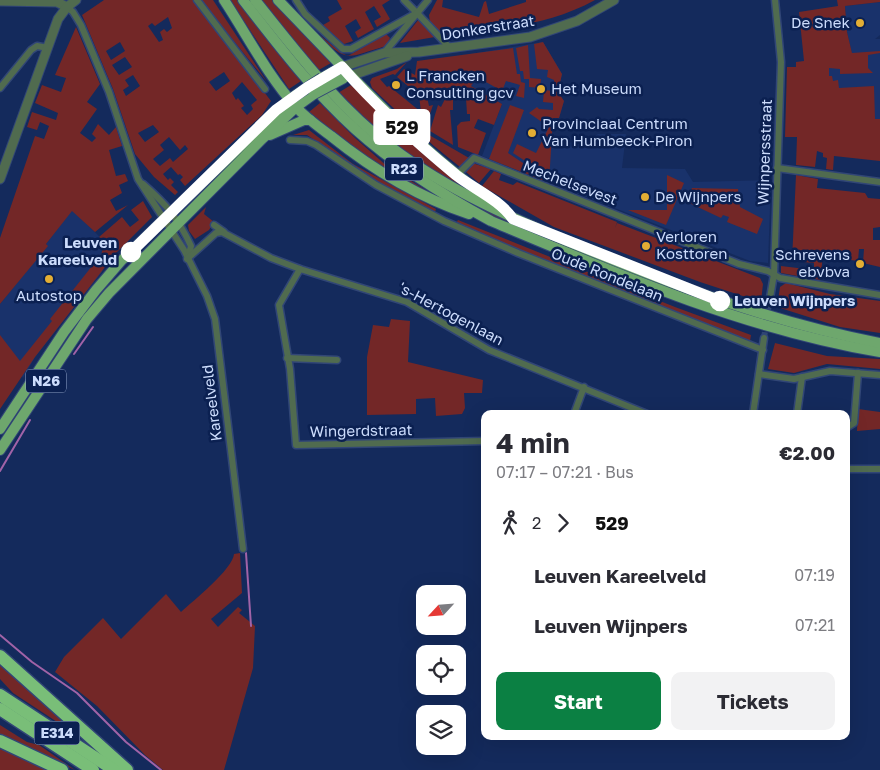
<!DOCTYPE html>
<meta charset="utf-8">
<style>
body{margin:0;font-family:"Golos Text",sans-serif;background:#f2f2f3;color:#2b2b33;height:100vh;display:flex;flex-direction:column;font-size:19px;white-space:nowrap}
*{box-sizing:border-box;margin:0}
p{font-size:16px;color:#7c7c81}
.icon{flex:none;width:28px;height:28px;fill:none;stroke:currentColor;stroke-width:2;stroke-linecap:round;stroke-linejoin:round}
.map{position:relative;flex:1;overflow:hidden}
.sheet{position:absolute;left:481px;top:410px;width:369px;height:330px;display:flex;flex-direction:column;background:#fff;border-radius:10px;box-shadow:0 5px 20px #0002}
.sheet>*{flex:none}
.badge{padding:0 10px;border-radius:4px;font-size:18px;line-height:32px}
.needle{width:32px;rotate:244deg}
.buttons{position:absolute;left:416px;top:585px;display:grid;gap:10px}
.buttons a{display:grid;place-items:center;width:50px;height:50px;border-radius:10px;background:#fff;box-shadow:0 5px 20px #0002;font-size:25px}
.map>.badge{position:absolute;translate:-50% -50%;box-shadow:0 0 0 2px #fff}
.legs{display:flex;align-items:center;gap:8px;height:55px;padding:0 15px;font-size:16px}
.legs p{margin-inline-start:auto}
.summary{display:flex;align-items:center;justify-content:space-between;height:85px;padding:0 15px}
h1{font-size:28px;font-weight:700;line-height:38px}
.primary-button{display:flex;gap:10px;margin-top:auto;padding:10px 15px}
.primary-button a{flex:1;height:58px;border-radius:10px;background:#0b8043;color:#fff;font-size:20px;font-weight:700;line-height:58px;text-align:center}
.primary-button a+a{background:#f2f2f3;color:#2b2b33}
ul{padding:0 15px;list-style:none}
li{display:flex;align-items:center;gap:18px;height:50px;font-size:19px}
li i{display:grid;place-items:center;width:8px;height:100%;margin:0 6px;background:currentColor}
li i::after{content:'';width:12px;height:12px;margin:-6px;border:4px solid;border-radius:50%;background:#fff}
li p{margin-inline-start:auto}
li:first-child i{background:linear-gradient(#0000 50%,currentColor 0)}
li:last-child i{background:linear-gradient(currentColor 50%,#0000 0)}
.map>svg:first-child{display:block}
.built{fill:#19326b}
.green{fill:#732727;fill-rule:evenodd}
.lines{fill:none;stroke-linecap:round;stroke-linejoin:round}
.stream{stroke:#a163a7;stroke-width:2}
.minor-tunnel{stroke:#304574;stroke-width:6;stroke-dasharray:6 3;stroke-linecap:butt}
.minor-casing{stroke:#314676;stroke-width:9}
.tertiary-casing{stroke:#314676;stroke-width:11}
.primary-casing{stroke:#314676;stroke-width:12}
.motorway-casing{stroke:#314676;stroke-width:15}
.minor{stroke:#506b4f;stroke-width:6}
.tertiary{stroke:#506b4f;stroke-width:9}
.primary{stroke:#6ea76d;stroke-width:10}
.motorway{stroke:#79be78;stroke-width:12}
.primary-bridge-casing{stroke:#314676;stroke-width:12;stroke-linecap:butt}
.primary-bridge{stroke:#6ea76d;stroke-width:10}
.line-1-casing{stroke:#fff;stroke-width:11}
.line-1{stroke:#fff;stroke-width:8}
.poi-dot{fill:#e3ae34;stroke:#0b2051;stroke-width:2}
.stop-1-dot{fill:#fff;stroke:#fff;stroke-width:2.5}
.labels{text-anchor:middle;stroke-width:5;stroke-linejoin:round;paint-order:stroke}
.shield{fill:#0b2051;stroke:#92a4c9;stroke-width:1}
.shield-label{font-size:14px;font-weight:bold;fill:#ccdcfc}
.poi-label{font-size:15px;fill:#ccdcfc;stroke:#0b2051;text-anchor:start}
.street-label{font-size:15px;fill:#ccdcfc;stroke:#0b2051}
.stop-label{font-size:15px;font-weight:bold;fill:#ccdcfc;stroke:#0b2051;text-anchor:end}
</style>
<div class="map">
<svg width="880" height="770" viewBox="0 0 880 770">
<rect width="100%" height="100%" fill="#142a5c"/>
<g class="built">
<polygon points="880,2 880,35 875,39 880,39 880,119 854,119 838,88 828,82 826,61 852,54 847,32 845,6"/>
<polygon points="543,42 562,74 558,92 564,101 559,118 553,118 552,144 587,141 598,134 626,134 622,168 685,169 693,182 771,180 768,263 750,261 482,156 502,104 471,86 470,54"/>
<polygon points="72,210 104,241 102,272 35,357 23,378 0,346 0,304 47,246 46,244"/>
</g>
<g class="green">
<path d="M104 0H194L271 101 262 115 185 186 180 180 183 177 180 174 178 175 171 167 163 174 168 180 170 178 174 182 171 185 178 192 175 195 154 177 135 154 113 89 82 15ZM168 17 172 28 167 32 164 29 160 32 163 40 159 42 148 26 152 23 155 26ZM120 42 125 51 111 60 106 51ZM125 57 132 67 119 75 112 65ZM224 72 230 81 216 91 209 82ZM133 75 140 86 126 96 123 90 129 86 125 80ZM242 82 257 100 251 105 253 109 247 115 241 108 244 106 238 98 236 100 232 93ZM153 125 159 132 145 142 138 133ZM169 137 180 150 185 145 188 149 173 162 170 158 160 166 153 159 164 150 160 145Z"/>
<polygon points="201,0 213,0 267,82 203,3"/>
<polygon points="230,0 237,0 301,81 289,89"/>
<polygon points="261,0 273,0 331,63 317,71"/>
<polygon points="337,0 390,0 382,5 390,19 377,27 374,21 381,17 374,6 365,12 374,29 358,38 355,32 361,28 356,19 345,26 353,41 344,44 323,25 330,21 328,17 342,9"/>
<path d="M437 0H443L442 7 479 17 484 2 486 1 489 14 526 2V0H595C548 26 497 29 444 36L430 22 429 15Z"/>
<polygon points="837,0 880,0 880,2 845,6 847,32 852,53 880,51 880,53 868,55 868,68 873,73 840,74 840,69 829,68 829,76 832,76 833,81 838,80 839,88 874,86 875,119 880,119 880,161 834,156 833,170 826,169 827,158 823,157 823,153 817,151 815,167 796,165 797,137 785,137 787,67 796,67 796,62 804,61 799,12 838,6"/>
<polygon points="419,19 435,37 400,43"/>
<polygon points="76,27 100,84 87,102 97,109 80,133 92,142 96,138 92,134 98,124 109,135 116,127 122,146 109,150 116,176 125,174 128,181 119,185 122,193 110,200 116,211 128,205 95,232 72,211 46,244 48,246 0,304 0,238 35,136 44,139 49,126 40,122 37,130 27,127 32,112 56,120 58,113 35,103 42,85 61,92 66,78 55,75"/>
<path d="M317 33 342 53 348 56 386 34 390 38 386 46C347 57 348 65 317 33Z"/>
<polygon points="543,42 562,74 558,92 564,101 559,118 553,118 549,182 546,181 548,176 513,153 517,144 536,153 549,127 529,113 537,107 539,109 553,110 553,103 543,102 544,90 554,91 554,80 547,77 548,70 537,69 534,44"/>
<polygon points="528,45 530,78 541,79 540,88 529,87 529,79 524,79 523,71 520,71 516,48"/>
<polygon points="513,48 517,74 520,74 521,82 525,83 524,98 516,96 520,85 506,81 502,91 477,77 471,86 502,104 494,125 478,119 474,128 486,133 478,155 458,147 457,126 461,122 470,121 470,114 467,114 466,98 453,99 453,110 450,110 453,145 430,131 438,105 441,107 445,99 437,96 427,97 429,106 433,105 424,132 469,158 460,167 434,146 372,88 370,82 372,78 397,69 407,62 395,75 393,74 380,79 387,87 389,86 421,112 419,95 397,77 404,69 415,75 417,61"/>
<polygon points="351,85 424,152 471,188 468,193 415,161 364,119 338,93"/>
<polygon points="320,103 355,138 388,167 441,199 440,201 364,157 309,112"/>
<polygon points="510,105 524,110 508,153 544,177 542,180 489,159"/>
<polygon points="309,130 353,164 436,209 435,212 377,182 307,135 293,135"/>
<polygon points="472,163 491,169 479,183 466,172"/>
<polygon points="494,171 501,174 499,180 513,185 517,182 617,222 615,228 617,223 760,278 763,284 761,302 700,282 554,227 482,186"/>
<polygon points="667,175 684,183 666,225 628,210 667,210"/>
<polygon points="796,175 818,179 817,188 865,193 868,198 880,199 880,227 873,228 873,240 880,240 880,267 863,263 864,249 859,249 858,261 823,256 820,280 781,273 781,266 814,270 814,263 792,261"/>
<path d="M430 180C486 214 546 238 606 262 657 282 707 302 759 318 696 300 635 275 573 250 524 230 474 211 430 180Z"/>
<polygon points="692,188 738,189 740,207 763,219 757,234 727,222 729,217 723,215 721,218 687,202"/>
<polygon points="143,201 152,217 116,253 35,357 0,409 0,335 20,361 52,321 50,319 96,261 100,262 104,241 99,237 122,217 130,227 139,220 131,210"/>
<polygon points="206,207 204,214 214,222 209,230 195,239 189,231 188,225"/>
<polygon points="458,220 675,307 751,335 750,341 724,333 485,237 456,223"/>
<polygon points="786,283 830,294 880,301 880,333 840,327 777,307 780,287"/>
<polygon points="391,319 410,321 408,362 483,380 482,393 464,393 465,408 462,414 436,416 435,398 416,399 416,414 367,415 367,357 373,325 389,327"/>
<polygon points="775,343 827,356 880,359 880,369 827,364 794,373 768,369"/>
<polygon points="858,409 880,412 880,429 857,431"/>
<path d="M240 553 242 593 211 619 218 627 238 607 242 610 239 613 255 626 253 668 224 770H163L145 755 97 706 55 672 64 657 103 618 121 639 166 594 181 612C193 601 233 569 234 554Z"/>
<polygon points="0,663 83,739 13,693 0,679"/>
<polygon points="0,725 27,742 39,745 75,770 0,735"/>
<polygon points="0,748 3,749 47,770 0,770"/>
</g>
<g class="lines">
<g class="stream">
<polyline points="74,354 93,327"/>
<polyline points="0,471 30,420"/>
<polyline points="246,553 251,626"/>
<polyline points="0,635 32,662 77,693 126,742 161,770"/>
</g>
<polyline class="minor-tunnel" points="764,338 769,304"/>
<g class="minor-casing">
<g id="minor">
<polyline points="197,0 265,89"/>
<polyline points="296,0 305,14 343,49 351,49 417,13 404,0"/>
<polyline points="67,7 73,12 81,25 109,92 138,179 184,250 207,296 215,319 243,549"/>
<polyline points="417,13 450,48"/>
<polyline points="384,53 428,0"/>
<polyline points="0,88 31,50 37,46 48,48"/>
<polyline points="290,140 307,141 316,145 376,185 444,221 518,253 763,350"/>
<polyline points="777,168 880,182"/>
<polyline points="457,175 474,158 739,264 768,271 780,278 880,295"/>
<path d="M143 184C166 204 178 218 191 246L188 258"/>
<polyline points="214,225 224,232"/>
<polyline points="187,259 216,233 222,232 271,258 300,269 407,302 489,350 647,414"/>
<polyline points="300,269 279,305 290,369 296,445 485,441"/>
<polyline points="769,304 774,274 781,62 775,0"/>
<polyline points="287,358 337,360"/>
<polyline points="759,374 794,379 830,371 880,375"/>
<polyline points="574,414 584,387"/>
<polyline points="753,414 764,338"/>
<polyline points="797,414 802,377"/>
<polyline points="846,428 854,423 858,373"/>
<polyline points="846,469 880,469"/>
</g>
</g>
<g class="tertiary-casing">
<g id="tertiary">
<polyline points="0,1 57,2 67,7"/>
<polyline points="342,67 384,53 419,52 530,37 577,21 614,0"/>
<polyline points="350,76 407,56"/>
<polyline points="0,179 58,19 67,7 76,0"/>
</g>
</g>
<g class="primary-casing">
<g id="primary">
<path d="M224 0C247 35 268 76 296 107 306 118 319 127 331 136 372 169 418 197 469 214"/>
<path d="M243 0C278 45 313 91 355 129 396 166 443 195 491 221 617 274 744 329 880 352"/>
<path d="M255 0C297 52 337 106 391 147 451 193 519 221 588 250 683 289 779 324 880 343"/>
<path d="M278 0C350 74 418 152 504 209"/>
<polyline points="322,78 342,67"/>
<polyline points="270,135 304,120 310,120"/>
<polyline points="0,429 64,332 96,290 121,261 204,181 293,97"/>
<polyline points="0,450 87,319 109,293 262,139 296,107 314,94"/>
</g>
</g>
<g class="motorway-casing">
<g id="motorway">
<polyline points="0,656 127,770"/>
<polyline points="0,695 114,770"/>
<polyline points="0,709 93,770"/>
<polyline points="0,741 62,770"/>
</g>
</g>
<use href="#minor" class="minor"/>
<use href="#tertiary" class="tertiary"/>
<use href="#primary" class="primary"/>
<use href="#motorway" class="motorway"/>
<g class="primary-bridge-casing">
<g id="primary-bridge">
<polyline points="314,94 344,78"/>
<polyline points="293,97 322,78"/>
</g>
</g>
<use href="#primary-bridge" class="primary-bridge"/>
</g>
<g class="lines">
<g class="line-1-casing">
<path id="line-1" d="M131 252 276 110 308 87 342 67C376 106 416 142 456 175 474 189 500 200 513 219L720 301"/>
</g>
<use href="#line-1" class="line-1"/>
</g>
<g class="poi-dot">
<circle cx="860" cy="23" r="5"/>
<circle cx="396" cy="85" r="5"/>
<circle cx="541" cy="89" r="5"/>
<circle cx="532" cy="133" r="5"/>
<circle cx="645" cy="197" r="5"/>
<circle cx="646" cy="246" r="5"/>
<circle cx="860" cy="264" r="5"/>
<circle cx="49" cy="279" r="5"/>
</g>
<g class="stop-1-dot">
<circle cx="131" cy="252" r="9"/>
<circle cx="720" cy="301" r="9"/>
</g>
<g class="labels">
<g class="shield">
<rect x="385" y="157.5" width="38" height="23" rx="4"/>
<rect x="26" y="369.5" width="40" height="23" rx="4"/>
<rect x="34.5" y="721.5" width="45" height="23" rx="4"/>
</g>
<g class="shield-label">
<text x="404" y="174">R23</text>
<text x="46" y="386">N26</text>
<text x="57" y="738">E314</text>
</g>
<g class="poi-label">
<text x="850" y="28" text-anchor="end">De Snek</text>
<text x="406" y="81">L Francken<tspan x="406" dy="17">Consulting gcv</tspan></text>
<text x="551" y="94">Het Museum</text>
<text x="542" y="129">Provinciaal Centrum<tspan x="542" dy="17">Van Humbeeck-Piron</tspan></text>
<text x="655" y="202">De Wijnpers</text>
<text x="656" y="242">Verloren<tspan x="656" dy="17">Kosttoren</tspan></text>
<text x="850" y="260" text-anchor="end">Schrevens<tspan x="850" dy="17">ebvbva</tspan></text>
<text x="49" y="301" text-anchor="middle">Autostop</text>
</g>
<g class="street-label">
<text transform="translate(488 28) rotate(-9)" y="5">Donkerstraat</text>
<text transform="translate(765 152) rotate(-88)" y="5">Wijnpersstraat</text>
<text transform="translate(570 183) rotate(21)" y="5">Mechelsevest</text>
<text transform="translate(607 275) rotate(22)" y="5">Oude Rondelaan</text>
<text transform="translate(451 314) rotate(28)" y="5">'s-Hertogenlaan</text>
<text transform="translate(212 403) rotate(-97)" y="5">Kareelveld</text>
<text transform="translate(361 431) rotate(-1)" y="5">Wingerdstraat</text>
</g>
<g class="stop-label">
<text x="117" y="248">Leuven<tspan x="117" dy="17">Kareelveld</tspan></text>
<text x="734" y="306" text-anchor="start">Leuven Wijnpers</text>
</g>
</g>
</svg>
<div class="buttons">
<a><svg class="needle" viewBox="-14 -14 28 28"><path d="M0-13l5 13h-10z" fill="#e53935"/><path d="M0 13l5-13h-10z" fill="#7c7c81"/></svg></a>
<a><svg class="icon" aria-label="locate" viewBox="0 0 24 24"><circle cx="12" cy="12" r="6"/><path d="M12 2v4M12 18v4M2 12h4M18 12h4"/></svg></a>
<a><svg class="icon" aria-label="layers" viewBox="0 0 24 24"><path d="M12 4l9 5-9 5-9-5zM3 14l9 5 9-5"/></svg></a>
</div>
<b class="badge" style="left:402px;top:127px;background:#fff;color:#111">529</b>
<section class="sheet">
<div class="summary"><div><h1>4 min</h1><p>07:17 – 07:21 · Bus</p></div><b>€2.00</b></div>
<div class="legs"><svg class="icon" aria-label="walk" viewBox="0 0 24 24"><circle cx="13" cy="4" r="2"/><path d="M13 8l-2 6 4 7M11 14l-3 7M7 12l3-4h3l4 4"/></svg>2<svg class="icon" aria-label="forward" viewBox="0 0 24 24"><path d="M9 5l7 7-7 7"/></svg><b class="badge" style="background:#fff;color:#111">529</b></div>
<ul>
<li><i style="color:#fff"></i><b>Leuven Kareelveld</b><p>07:19</p></li>
<li><i style="color:#fff"></i><b>Leuven Wijnpers</b><p>07:21</p></li>
</ul>
<div class="primary-button"><a>Start</a><a>Tickets</a></div>
</section>
</div>
